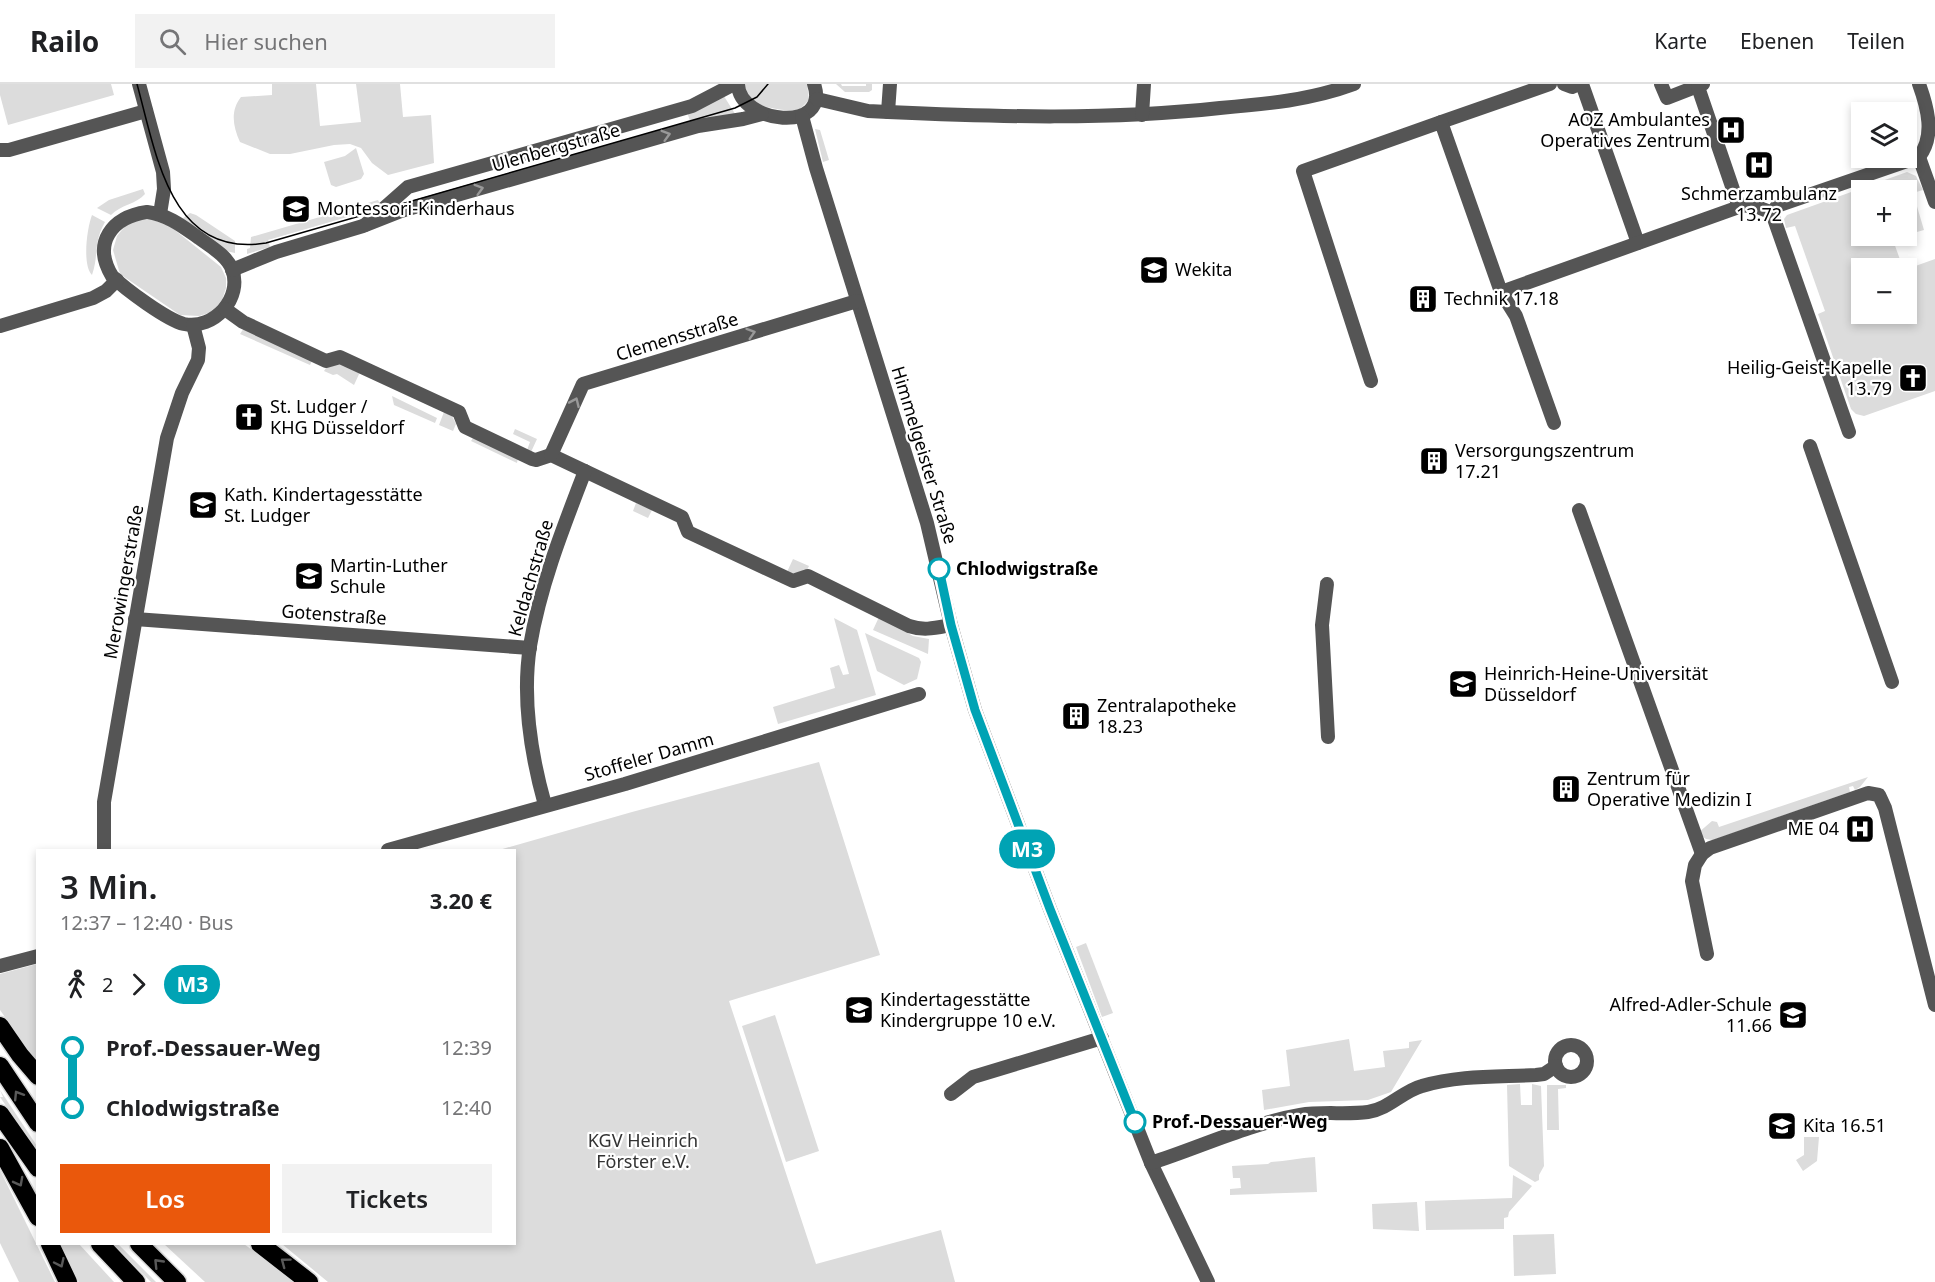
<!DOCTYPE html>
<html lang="de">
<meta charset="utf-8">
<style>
body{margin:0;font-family:"Noto Sans",sans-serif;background:#f2f2f2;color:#202124;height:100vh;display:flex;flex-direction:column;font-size:22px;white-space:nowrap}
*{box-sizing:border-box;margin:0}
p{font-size:20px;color:#757577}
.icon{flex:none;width:33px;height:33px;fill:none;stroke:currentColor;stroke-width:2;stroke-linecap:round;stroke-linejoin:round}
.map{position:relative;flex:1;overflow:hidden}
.sheet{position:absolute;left:36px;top:765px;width:480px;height:396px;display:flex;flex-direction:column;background:#fff;border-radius:0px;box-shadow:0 3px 9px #0003}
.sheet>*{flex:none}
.badge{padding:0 12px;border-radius:20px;font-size:21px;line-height:39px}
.fabs{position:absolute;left:1851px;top:18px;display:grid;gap:12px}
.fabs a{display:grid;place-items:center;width:66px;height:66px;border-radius:0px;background:#fff;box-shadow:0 3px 9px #0003;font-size:30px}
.map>.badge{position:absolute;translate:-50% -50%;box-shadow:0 0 0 3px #fff}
.legs{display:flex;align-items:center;gap:9px;height:66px;padding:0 24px;font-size:20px}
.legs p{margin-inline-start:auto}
.head{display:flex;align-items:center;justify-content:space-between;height:102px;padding:0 24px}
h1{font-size:33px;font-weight:600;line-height:45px}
.action{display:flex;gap:12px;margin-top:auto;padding:12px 24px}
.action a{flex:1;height:69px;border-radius:0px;background:#ea580c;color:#fff;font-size:24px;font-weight:600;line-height:69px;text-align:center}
.action a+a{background:#f2f2f2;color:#202124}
ul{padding:0 24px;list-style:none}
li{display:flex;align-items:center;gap:21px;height:60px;font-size:22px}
li i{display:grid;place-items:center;width:9px;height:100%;margin:0 8px;background:currentColor}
li i::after{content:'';width:15px;height:15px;margin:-8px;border:4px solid;border-radius:50%;background:#fff}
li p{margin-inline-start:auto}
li:first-child i{background:linear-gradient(#0000 50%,currentColor 0)}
li:last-child i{background:linear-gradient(currentColor 50%,#0000 0)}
header{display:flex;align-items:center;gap:36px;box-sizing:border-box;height:84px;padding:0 30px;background:#fff;border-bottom:2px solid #e0e0e0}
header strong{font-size:28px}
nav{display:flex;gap:33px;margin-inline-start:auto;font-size:21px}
.search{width:420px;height:54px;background:#f2f2f2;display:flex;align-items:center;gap:15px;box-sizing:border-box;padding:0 21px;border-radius:0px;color:#757577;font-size:22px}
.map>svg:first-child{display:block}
.green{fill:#dcdcdc}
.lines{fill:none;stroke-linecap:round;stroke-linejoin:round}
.highway-casing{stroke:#dbdbdb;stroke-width:21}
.minor{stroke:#555;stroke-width:14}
.highway{stroke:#000;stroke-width:18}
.tram{stroke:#000;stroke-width:1.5}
.oneway{stroke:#999}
.oneway2{stroke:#595959}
.line-1-casing{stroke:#fff;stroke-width:14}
.line-1{stroke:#00a3b4;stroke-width:9}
.stop-1-dot{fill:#fff;stroke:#00a3b4;stroke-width:3}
.labels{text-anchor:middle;stroke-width:4.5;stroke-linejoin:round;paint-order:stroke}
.poi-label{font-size:18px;fill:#000;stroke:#fff;text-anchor:start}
.street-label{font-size:18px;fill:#000;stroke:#fff}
.stop-label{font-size:18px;font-weight:bold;fill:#000;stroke:#fff;text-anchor:start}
.park-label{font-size:18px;fill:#333;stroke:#fff}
</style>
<header>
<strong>Railo</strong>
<div class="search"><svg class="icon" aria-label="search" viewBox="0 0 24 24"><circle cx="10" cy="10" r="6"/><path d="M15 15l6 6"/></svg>Hier suchen</div>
<nav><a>Karte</a><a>Ebenen</a><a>Teilen</a></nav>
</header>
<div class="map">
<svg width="1935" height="1198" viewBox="0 0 1935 1198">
<rect width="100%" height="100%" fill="#fff"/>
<g class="green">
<polygon points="0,0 111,0 114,11 8,41 0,11"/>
<path d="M272 0H316L320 42 361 38 356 0H400L403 33 431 31 434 79 388 91 372 79 361 64 350 60 334 61 290 70H270L240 58C233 43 230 27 241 13L272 11Z"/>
<path d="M745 0H807L809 16 798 27C787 27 756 24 750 14 747 11 746 5 745 0Z"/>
<polygon points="836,0 841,0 842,2 866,2 866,0 872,0 872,6 869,8 845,8"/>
<polygon points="722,9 737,33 690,37 687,28"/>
<polygon points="815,45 820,46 829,76 823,78"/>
<polygon points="356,64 364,90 361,95 336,103 331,101 324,78 345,72"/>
<polygon points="1907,88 1916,92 1923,106 1913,109 1924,146 1906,151 1906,106 1862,106 1862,152 1906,152 1893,156 1903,184 1862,184 1862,230 1906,230 1907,185 1935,175 1935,307 1864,332 1856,330 1851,325 1818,230 1825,227 1795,142 1786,144 1784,135 1787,131"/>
<path d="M143 105 145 110C137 120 120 121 111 131L97 124 109 116Z"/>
<polygon points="378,116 380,120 368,127 268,156 270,163 247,170 247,165 250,164 251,153"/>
<polygon points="190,129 196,131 235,157 235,169 226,167 182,135"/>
<path d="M92 131 105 138C93 159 99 171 92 191 82 181 87 144 92 131Z"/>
<polygon points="138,136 153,136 171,143 221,183 226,194 226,204 222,216 212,228 199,232 180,231 120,190 113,166 117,152 126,141"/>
<polygon points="244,244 312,277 310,281 240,250"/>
<polygon points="340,279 360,288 354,301 337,290 333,291 324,287 326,284"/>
<polygon points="392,312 437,334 435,339 394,321"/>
<polygon points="444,328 452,332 456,340 453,347 439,341"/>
<polygon points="515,345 537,355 531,368 527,366 530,358 513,350"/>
<polygon points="473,354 518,374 517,379 471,357"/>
<polygon points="636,419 652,426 648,434 633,427"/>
<polygon points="793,475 809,482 807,486 792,491 787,488"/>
<polygon points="879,533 913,552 929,555 928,570 873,546"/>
<polygon points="834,534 857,546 876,611 778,640 773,623 835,604 830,584 839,581 843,591 849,590"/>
<polygon points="865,549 919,574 921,578 917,595 904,601 877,587"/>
<polygon points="819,678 880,871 729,917 816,1180 941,1146 955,1198 328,1198 282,1160 514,1160 514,766 499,766 632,728"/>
<polygon points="1868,693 1860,703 1855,706 1853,702 1849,703 1850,708 1713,756 1706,755 1698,749 1712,737 1717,738 1719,743"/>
<polygon points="1086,859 1113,929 1102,933 1076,863"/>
<polygon points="37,880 37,978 0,926 0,890"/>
<polygon points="775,931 819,1067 786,1078 742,942"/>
<polygon points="1349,955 1354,987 1385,983 1383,967 1409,964 1409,958 1422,956 1391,1008 1368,1016 1309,1018 1264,1026 1262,1006 1290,1002 1286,966"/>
<polygon points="1520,1000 1521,1021 1532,1021 1532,1000 1541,1002 1544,1082 1539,1091 1539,1096 1535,1098 1509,1082 1507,1001"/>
<polygon points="1547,1001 1566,1001 1566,1004 1558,1005 1559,1046 1547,1046"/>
<polygon points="0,1006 37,1062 37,1067 0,1013 3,1013"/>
<polygon points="1804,1053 1819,1053 1817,1077 1803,1087 1796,1076 1804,1071"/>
<path d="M1315 1073 1317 1108 1230 1111V1105L1241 1104 1240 1094H1233L1232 1082 1268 1080 1271 1078C1287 1077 1300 1074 1315 1073Z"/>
<polygon points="0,1086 55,1198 19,1198 0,1159"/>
<polygon points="1513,1091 1532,1102 1509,1128 1508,1133 1504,1134 1504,1145 1426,1146 1425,1117 1512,1114"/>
<polygon points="1417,1118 1419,1147 1373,1145 1372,1120"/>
<polygon points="1554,1150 1556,1190 1514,1192 1513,1151"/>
<polygon points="60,1160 79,1160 114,1198 79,1198"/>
<polygon points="113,1160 118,1160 156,1198 151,1198"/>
<polygon points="164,1160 244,1160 295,1198 205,1198"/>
</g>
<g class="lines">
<g class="highway-casing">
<g id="highway">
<polyline points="0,942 20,971 38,992"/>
<polyline points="0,982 38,1039"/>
<polyline points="0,1030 38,1084"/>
<polyline points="0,1064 38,1133"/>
<polyline points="50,1160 68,1198"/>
<polyline points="100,1160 136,1198"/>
<polyline points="139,1160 177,1198"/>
<polyline points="260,1160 309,1198"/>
</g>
</g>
<g class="minor">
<polyline points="139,0 163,88 164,105 160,130"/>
<path d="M738 0C739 40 831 50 814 0"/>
<polyline points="1564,0 1572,3 1579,0"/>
<polyline points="1582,0 1638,159"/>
<polyline points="1661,0 1667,14 1703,0"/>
<polyline points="1698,3 1739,123"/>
<path d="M817 15 868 27 888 28C999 33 1110 36 1220 24 1267 20 1311 16 1354 0"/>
<polyline points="888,28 890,0"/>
<polyline points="1142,31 1144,0"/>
<polyline points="802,32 816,84 927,439 951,541 975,626 1050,825 1151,1079 1208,1198"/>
<polyline points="1441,38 1550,0"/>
<polyline points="0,66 9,66 146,27"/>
<polyline points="1919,73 1935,118"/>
<path d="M147 128C168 131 182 142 199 154 211 163 226 171 232 185 243 214 214 246 184 240 167 236 125 205 112 192 92 159 112 133 147 128Z"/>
<path d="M1772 129 1777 122 1919 73C1935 52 1928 25 1919 0"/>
<polyline points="365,141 408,103 692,22 734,0"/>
<polyline points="232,186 276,168 363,142 401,127 698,42 743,35 762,30"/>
<path d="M1501 208 1739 123C1752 119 1760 124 1772 129L1849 348"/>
<path d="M225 225 243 238 326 277 340 273 459 328 465 343 532 375 536 376 551 371 682 433 688 448 793 497 808 492 909 542C924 547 935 544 951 541"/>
<polyline points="0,242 93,214 106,207 117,196"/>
<polyline points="1371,297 1303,87 1441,38 1501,208 1516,232 1554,339"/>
<polyline points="1810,362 1892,598"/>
<polyline points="551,371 583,300 857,217"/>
<polyline points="1579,426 1702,770"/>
<polyline points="1327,500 1322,541 1328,653"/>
<polyline points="135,535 530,564"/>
<path d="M545 721C531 671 522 614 530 562 540 502 563 444 585 387"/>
<polyline points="104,766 104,718 167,354 182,309 198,276 199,264 193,241"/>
<polyline points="388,766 625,700 919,610"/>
<polyline points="1707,870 1692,797 1695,781 1702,770 1710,764 1868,709 1879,711 1885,724 1935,921"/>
<polyline points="0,882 38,872"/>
<circle cx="1571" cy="977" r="16"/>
<polyline points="951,1010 973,993 1102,954"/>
<path d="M1151 1079C1201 1063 1248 1040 1300 1031 1322 1027 1346 1031 1368 1028 1389 1025 1403 1007 1422 1002 1459 991 1498 993 1536 991L1544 990 1556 982"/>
</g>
<use href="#highway" class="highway"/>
<path class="tram" d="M137 0C156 69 170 175 266 159L735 24 757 13 768 0"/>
</g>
<defs><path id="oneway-chevron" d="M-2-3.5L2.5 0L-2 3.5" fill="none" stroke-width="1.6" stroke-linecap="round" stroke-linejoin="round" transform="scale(1.5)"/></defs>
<g class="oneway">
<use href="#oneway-chevron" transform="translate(666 51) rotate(-16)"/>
<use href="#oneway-chevron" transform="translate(479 105) rotate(-16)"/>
<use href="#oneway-chevron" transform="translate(751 249) rotate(-17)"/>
<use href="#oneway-chevron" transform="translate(575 318) rotate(-66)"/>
</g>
<g class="oneway2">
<use href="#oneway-chevron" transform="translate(18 1011) rotate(-122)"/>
<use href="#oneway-chevron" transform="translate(19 1098) rotate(62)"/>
<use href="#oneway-chevron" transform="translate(285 1178) rotate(-143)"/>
<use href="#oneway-chevron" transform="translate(60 1179) rotate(65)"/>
<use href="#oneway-chevron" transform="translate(158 1179) rotate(-134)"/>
</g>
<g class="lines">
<g class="line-1-casing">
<polyline id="line-1" points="939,485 951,541 975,626 1050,825 1135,1038"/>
</g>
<use href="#line-1" class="line-1"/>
</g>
<defs>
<g id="hospital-square" transform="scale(1.5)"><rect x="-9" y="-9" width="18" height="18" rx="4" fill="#000" stroke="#fff"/><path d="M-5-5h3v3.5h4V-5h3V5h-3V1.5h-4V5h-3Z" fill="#fff"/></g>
<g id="school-square" transform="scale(1.5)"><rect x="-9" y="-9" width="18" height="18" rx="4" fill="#000" stroke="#fff"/><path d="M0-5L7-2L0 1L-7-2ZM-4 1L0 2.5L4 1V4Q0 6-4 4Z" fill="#fff"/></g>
<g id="building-square" transform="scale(1.5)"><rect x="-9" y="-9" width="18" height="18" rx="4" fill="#000" stroke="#fff"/><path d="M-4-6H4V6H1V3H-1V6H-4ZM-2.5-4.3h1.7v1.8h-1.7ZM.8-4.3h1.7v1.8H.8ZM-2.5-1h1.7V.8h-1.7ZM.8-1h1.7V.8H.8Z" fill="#fff"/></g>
<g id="church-square" transform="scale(1.5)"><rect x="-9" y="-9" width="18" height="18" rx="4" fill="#000" stroke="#fff"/><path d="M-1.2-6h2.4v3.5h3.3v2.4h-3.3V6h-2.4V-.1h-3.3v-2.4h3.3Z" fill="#fff"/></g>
<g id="university-square" transform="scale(1.5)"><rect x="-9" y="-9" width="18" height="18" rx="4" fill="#000" stroke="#fff"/><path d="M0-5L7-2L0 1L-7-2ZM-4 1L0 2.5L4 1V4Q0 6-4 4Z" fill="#fff"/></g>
</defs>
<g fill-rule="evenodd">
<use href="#hospital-square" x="1731" y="46"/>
<use href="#hospital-square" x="1759" y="81"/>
<use href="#school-square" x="296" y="125"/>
<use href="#school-square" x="1154" y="186"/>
<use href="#building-square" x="1423" y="215"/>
<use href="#church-square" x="1913" y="294"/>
<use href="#church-square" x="249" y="333"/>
<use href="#building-square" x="1434" y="377"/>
<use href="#school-square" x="203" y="421"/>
<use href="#school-square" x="309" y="492"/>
<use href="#university-square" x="1463" y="600"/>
<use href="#building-square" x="1076" y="632"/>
<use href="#building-square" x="1566" y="705"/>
<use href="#hospital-square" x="1860" y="745"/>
<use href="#school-square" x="859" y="926"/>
<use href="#school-square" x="1793" y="931"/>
<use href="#school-square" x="1782" y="1042"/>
</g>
<g class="stop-1-dot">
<circle cx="939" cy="485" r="10"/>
<circle cx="1135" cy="1038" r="10"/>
</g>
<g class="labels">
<g class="poi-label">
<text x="1710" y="42" text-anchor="end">AOZ Ambulantes<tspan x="1710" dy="21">Operatives Zentrum</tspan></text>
<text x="1759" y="116" text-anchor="middle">Schmerzambulanz<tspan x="1759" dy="21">13.72</tspan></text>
<text x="317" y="131">Montessori-Kinderhaus</text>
<text x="1175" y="192">Wekita</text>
<text x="1444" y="221">Technik 17.18</text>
<text x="1892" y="290" text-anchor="end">Heilig-Geist-Kapelle<tspan x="1892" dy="21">13.79</tspan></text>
<text x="270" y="329">St. Ludger /<tspan x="270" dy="21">KHG Düsseldorf</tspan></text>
<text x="1455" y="373">Versorgungszentrum<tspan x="1455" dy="21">17.21</tspan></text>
<text x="224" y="417">Kath. Kindertagesstätte<tspan x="224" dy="21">St. Ludger</tspan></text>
<text x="330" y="488">Martin-Luther<tspan x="330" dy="21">Schule</tspan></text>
<text x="1484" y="596">Heinrich-Heine-Universität<tspan x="1484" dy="21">Düsseldorf</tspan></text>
<text x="1097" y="628">Zentralapotheke<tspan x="1097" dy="21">18.23</tspan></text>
<text x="1587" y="701">Zentrum für<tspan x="1587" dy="21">Operative Medizin I</tspan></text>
<text x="1839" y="751" text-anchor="end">ME 04</text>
<text x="880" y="922">Kindertagesstätte<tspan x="880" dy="21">Kindergruppe 10 e.V.</tspan></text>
<text x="1772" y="927" text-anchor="end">Alfred-Adler-Schule<tspan x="1772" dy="21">11.66</tspan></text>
<text x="1803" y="1048">Kita 16.51</text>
</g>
<g class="street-label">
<text transform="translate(556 64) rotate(-16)" y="6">Ulenbergstraße</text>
<text transform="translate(677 253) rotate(-17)" y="6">Clemensstraße</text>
<text transform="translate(924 371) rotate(73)" y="6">Himmelgeister Straße</text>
<text transform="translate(531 494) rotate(-74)" y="6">Keldachstraße</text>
<text transform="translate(124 498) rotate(-80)" y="6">Merowingerstraße</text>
<text transform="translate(334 531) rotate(4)" y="6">Gotenstraße</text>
<text transform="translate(649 673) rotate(-16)" y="6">Stoffeler Damm</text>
</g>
<g class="stop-label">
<text x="956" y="491">Chlodwigstraße</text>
<text x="1152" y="1044">Prof.-Dessauer-Weg</text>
</g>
<g class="park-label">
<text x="643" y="1063">KGV Heinrich<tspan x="643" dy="21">Förster e.V.</tspan></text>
</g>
</g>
</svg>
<div class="fabs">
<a><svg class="icon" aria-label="layers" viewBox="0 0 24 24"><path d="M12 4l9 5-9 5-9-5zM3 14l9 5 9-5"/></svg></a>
<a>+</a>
<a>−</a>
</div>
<b class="badge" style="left:1027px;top:765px;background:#00a3b4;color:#fff">M3</b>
<section class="sheet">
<div class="head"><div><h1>3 Min.</h1><p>12:37 – 12:40 · Bus</p></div><b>3.20 €</b></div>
<div class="legs"><svg class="icon" aria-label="walk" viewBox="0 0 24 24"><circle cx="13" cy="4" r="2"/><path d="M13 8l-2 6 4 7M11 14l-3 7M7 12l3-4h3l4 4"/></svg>2<svg class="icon" aria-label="forward" viewBox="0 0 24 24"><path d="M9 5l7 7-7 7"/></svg><b class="badge" style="background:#00a3b4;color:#fff">M3</b></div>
<ul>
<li><i style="color:#00a3b4"></i><b>Prof.-Dessauer-Weg</b><p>12:39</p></li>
<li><i style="color:#00a3b4"></i><b>Chlodwigstraße</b><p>12:40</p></li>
</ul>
<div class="action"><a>Los</a><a>Tickets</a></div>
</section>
</div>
